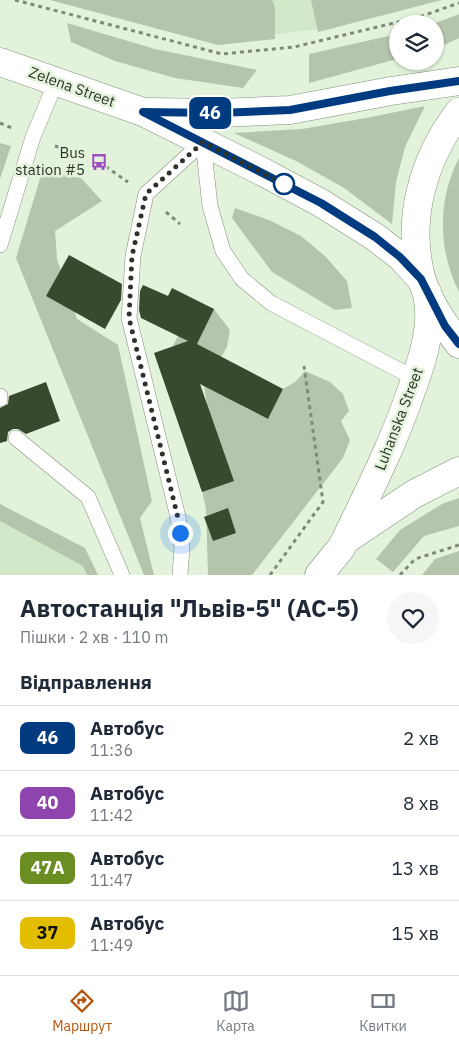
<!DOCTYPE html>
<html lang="uk">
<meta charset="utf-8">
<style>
body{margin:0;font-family:"IBM Plex Sans",sans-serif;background:#f6f6f7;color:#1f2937;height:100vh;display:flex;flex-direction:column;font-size:19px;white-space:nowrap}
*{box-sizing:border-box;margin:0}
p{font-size:16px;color:#747a83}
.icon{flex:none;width:28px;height:28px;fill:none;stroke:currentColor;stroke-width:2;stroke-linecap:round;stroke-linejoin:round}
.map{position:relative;height:575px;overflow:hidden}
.side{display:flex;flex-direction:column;background:#fff;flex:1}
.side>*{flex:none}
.badge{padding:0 10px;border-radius:8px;font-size:18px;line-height:32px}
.tools{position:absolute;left:389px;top:15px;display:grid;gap:10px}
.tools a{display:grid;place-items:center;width:55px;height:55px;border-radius:50%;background:#fff;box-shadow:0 1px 4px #0004;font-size:25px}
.you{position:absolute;width:25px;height:25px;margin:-12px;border:4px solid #fff;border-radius:50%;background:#1a73e8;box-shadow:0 0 0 8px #1a73e833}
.map>.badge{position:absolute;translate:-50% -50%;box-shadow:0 0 0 2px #fff}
h2{padding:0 20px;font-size:19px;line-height:45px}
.round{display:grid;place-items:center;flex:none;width:52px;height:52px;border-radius:26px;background:#f6f6f7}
.head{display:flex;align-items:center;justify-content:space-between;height:85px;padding:0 20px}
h1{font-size:24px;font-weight:700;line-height:38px}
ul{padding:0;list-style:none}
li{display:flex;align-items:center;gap:15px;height:65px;padding:0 20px;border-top:1px solid #e0e1e3}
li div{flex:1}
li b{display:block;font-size:19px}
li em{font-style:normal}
li .badge{min-width:55px;font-weight:700;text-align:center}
.dock{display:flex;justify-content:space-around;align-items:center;height:70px;border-top:1px solid #e0e1e3;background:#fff;font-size:14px;color:#747a83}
.dock a{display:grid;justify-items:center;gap:2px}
.dock .on{color:#b45309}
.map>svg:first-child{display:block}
.built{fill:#d3e7c9}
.green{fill:#b5c4ad}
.building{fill:#38492e}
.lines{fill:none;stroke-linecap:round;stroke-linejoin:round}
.service-casing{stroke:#82907b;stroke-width:16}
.secondary-casing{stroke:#82907b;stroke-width:29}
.primary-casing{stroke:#82907b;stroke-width:29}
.path{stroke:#808a7a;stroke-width:3;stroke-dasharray:4 4;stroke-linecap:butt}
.service{stroke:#fff;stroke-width:15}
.secondary{stroke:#fff;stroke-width:28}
.primary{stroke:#fff;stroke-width:28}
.line-casing{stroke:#fff;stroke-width:11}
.line{stroke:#003b80;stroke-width:8}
.walk{stroke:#2d332a;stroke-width:5;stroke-dasharray:0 9}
.stop-dot{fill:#fff;stroke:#003b80;stroke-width:2.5}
.labels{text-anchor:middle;stroke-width:5;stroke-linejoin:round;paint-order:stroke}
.street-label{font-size:15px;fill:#2d332a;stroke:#e3f3db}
.poi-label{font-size:15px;fill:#2d332a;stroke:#e3f3db;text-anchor:end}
</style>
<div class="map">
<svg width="459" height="575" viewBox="0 0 459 575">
<rect width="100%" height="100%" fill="#e3f3db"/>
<g class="built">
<polygon points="72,0 355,0 320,29 220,41"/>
<polygon points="0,521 83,566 87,575 0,575"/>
</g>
<g class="green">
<polygon points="50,0 272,0 275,7 275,39 218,45"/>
<polygon points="311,0 442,0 318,32"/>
<polygon points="459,14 459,38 435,49 435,24 433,24"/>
<polygon points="67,23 155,49 257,70 243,88 175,78 115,61 71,42"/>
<polygon points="397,34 397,59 309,83 309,54"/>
<polygon points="425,106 405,147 396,182 392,224 344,188 296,161 234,133 302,129 366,118"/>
<polygon points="0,143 11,146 0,179"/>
<path d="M459 158V292C438 250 437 200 459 158Z"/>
<polygon points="42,172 81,178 102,201 55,231 57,259 77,319 118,345 152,501 140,518 154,575 144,575 16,258"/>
<polygon points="235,208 269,220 301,236 325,256 347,281 352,308 335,310 272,272 232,218"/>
<polygon points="213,308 230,330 227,347 221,357 245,389 242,406 268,419 283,389 295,382 305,371 330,382 343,394 349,411 341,421 350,440 343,458 252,575 208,575 206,509 186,413 207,404 204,386 186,378 168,356 183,326 194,312"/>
<polygon points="459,498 459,526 424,536 393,572 376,559 400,530 442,504"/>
<polygon points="0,504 85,548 98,575 87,575 83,566 0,521"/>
<polygon points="459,551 459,575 422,575 435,559"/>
</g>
<g class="building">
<polygon points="69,255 122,284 121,300 105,329 46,296"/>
<polygon points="143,285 168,296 172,288 214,309 197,344 283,389 268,419 200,384 234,481 202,492 154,353 188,341 141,318 139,310 140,291"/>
<polygon points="46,382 60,421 26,434 18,429 13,429 8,432 7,441 0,443 0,408 8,404 9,396"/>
<polygon points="228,508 236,533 213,541 204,517"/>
</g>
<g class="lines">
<g class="service-casing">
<g id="service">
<polyline points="203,142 210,206 223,251 242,279 271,303 416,379"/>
<polyline points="0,245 33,137 56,82"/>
<polyline points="0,396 0,399"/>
<polyline points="16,438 88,497 122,575"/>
<polyline points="180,575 182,548 178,517 129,318 133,256 146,194 203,142"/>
</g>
</g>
<g class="secondary-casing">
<g id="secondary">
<polyline points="347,539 414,494 459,471"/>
<path d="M319 575 341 548 346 539C368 493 391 448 408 400 417 375 427 348 429 322 430 312 428 301 427 292"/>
</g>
</g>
<g class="primary-casing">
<g id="primary">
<polyline points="0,62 143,112 265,173 321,203 375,237 401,257 421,279"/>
<polyline points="150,112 219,113 290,110 391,91 459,81"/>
<path d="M459 112C423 159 406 219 421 277 427 300 445 326 459 344"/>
</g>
</g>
<g class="path">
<polyline points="15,0 222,54 294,47 419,17 459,3"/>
<polyline points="0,123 12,128"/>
<polyline points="55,146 64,149"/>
<polyline points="99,162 128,182"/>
<polyline points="166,212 180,224"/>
<polyline points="270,575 323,502 304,366"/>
<polyline points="400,575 415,559 459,545"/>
</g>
<use href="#service" class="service"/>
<use href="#secondary" class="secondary"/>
<use href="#primary" class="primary"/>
</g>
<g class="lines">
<g class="line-casing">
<polyline id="line" points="459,81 390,91 290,110 219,113 143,112 321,203 375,237 400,257 421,279 445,326 459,344"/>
</g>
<use href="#line" class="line"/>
<polyline class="walk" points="180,533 178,518 129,318 132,256 146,194 203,142 284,184"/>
</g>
<defs>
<g id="bus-bare" transform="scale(1.35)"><path d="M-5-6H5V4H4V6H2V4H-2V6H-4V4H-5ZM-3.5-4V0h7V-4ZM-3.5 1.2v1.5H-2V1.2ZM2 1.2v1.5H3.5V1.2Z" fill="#9e4ebf" stroke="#e3f3db" stroke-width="2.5" paint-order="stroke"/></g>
</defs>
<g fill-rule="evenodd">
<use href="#bus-bare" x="99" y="162"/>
</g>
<circle class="stop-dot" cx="284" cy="184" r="10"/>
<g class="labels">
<g class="street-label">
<text transform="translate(72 87) rotate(20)" y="5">Zelena Street</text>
<text transform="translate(399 419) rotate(-69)" y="5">Luhanska Street</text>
</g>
<g class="poi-label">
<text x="85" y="158">Bus<tspan x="85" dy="17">station #5</tspan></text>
</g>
</g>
</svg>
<div class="tools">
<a><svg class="icon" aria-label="layers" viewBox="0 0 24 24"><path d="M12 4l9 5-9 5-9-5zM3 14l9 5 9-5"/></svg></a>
</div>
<div class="you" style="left:180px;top:533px"></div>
<b class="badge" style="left:210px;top:113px;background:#003b80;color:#fff">46</b>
</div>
<section class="side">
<div class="head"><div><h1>Автостанція &quot;Львів-5&quot; (АС-5)</h1><p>Пішки · 2 хв · 110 m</p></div><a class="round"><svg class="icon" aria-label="heart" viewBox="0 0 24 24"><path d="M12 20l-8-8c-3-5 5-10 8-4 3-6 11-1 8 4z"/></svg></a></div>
<h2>Відправлення</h2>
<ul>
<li><span class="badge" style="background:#003b80;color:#fff">46</span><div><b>Автобус</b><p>11:36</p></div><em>2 хв</em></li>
<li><span class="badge" style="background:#8e44ad;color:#fff">40</span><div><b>Автобус</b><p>11:42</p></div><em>8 хв</em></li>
<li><span class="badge" style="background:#6b8e23;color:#fff">47А</span><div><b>Автобус</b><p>11:47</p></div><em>13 хв</em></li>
<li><span class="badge" style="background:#e3bd00;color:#111">37</span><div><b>Автобус</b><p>11:49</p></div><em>15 хв</em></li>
</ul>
</section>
<nav class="dock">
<a class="on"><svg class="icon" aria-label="directions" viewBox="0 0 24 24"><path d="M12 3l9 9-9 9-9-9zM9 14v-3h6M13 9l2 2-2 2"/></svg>Маршрут</a>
<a><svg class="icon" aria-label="map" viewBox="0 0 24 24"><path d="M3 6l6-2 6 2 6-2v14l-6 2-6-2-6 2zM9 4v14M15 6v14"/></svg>Карта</a>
<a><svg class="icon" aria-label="tickets" viewBox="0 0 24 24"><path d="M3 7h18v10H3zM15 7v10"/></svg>Квитки</a>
</nav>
